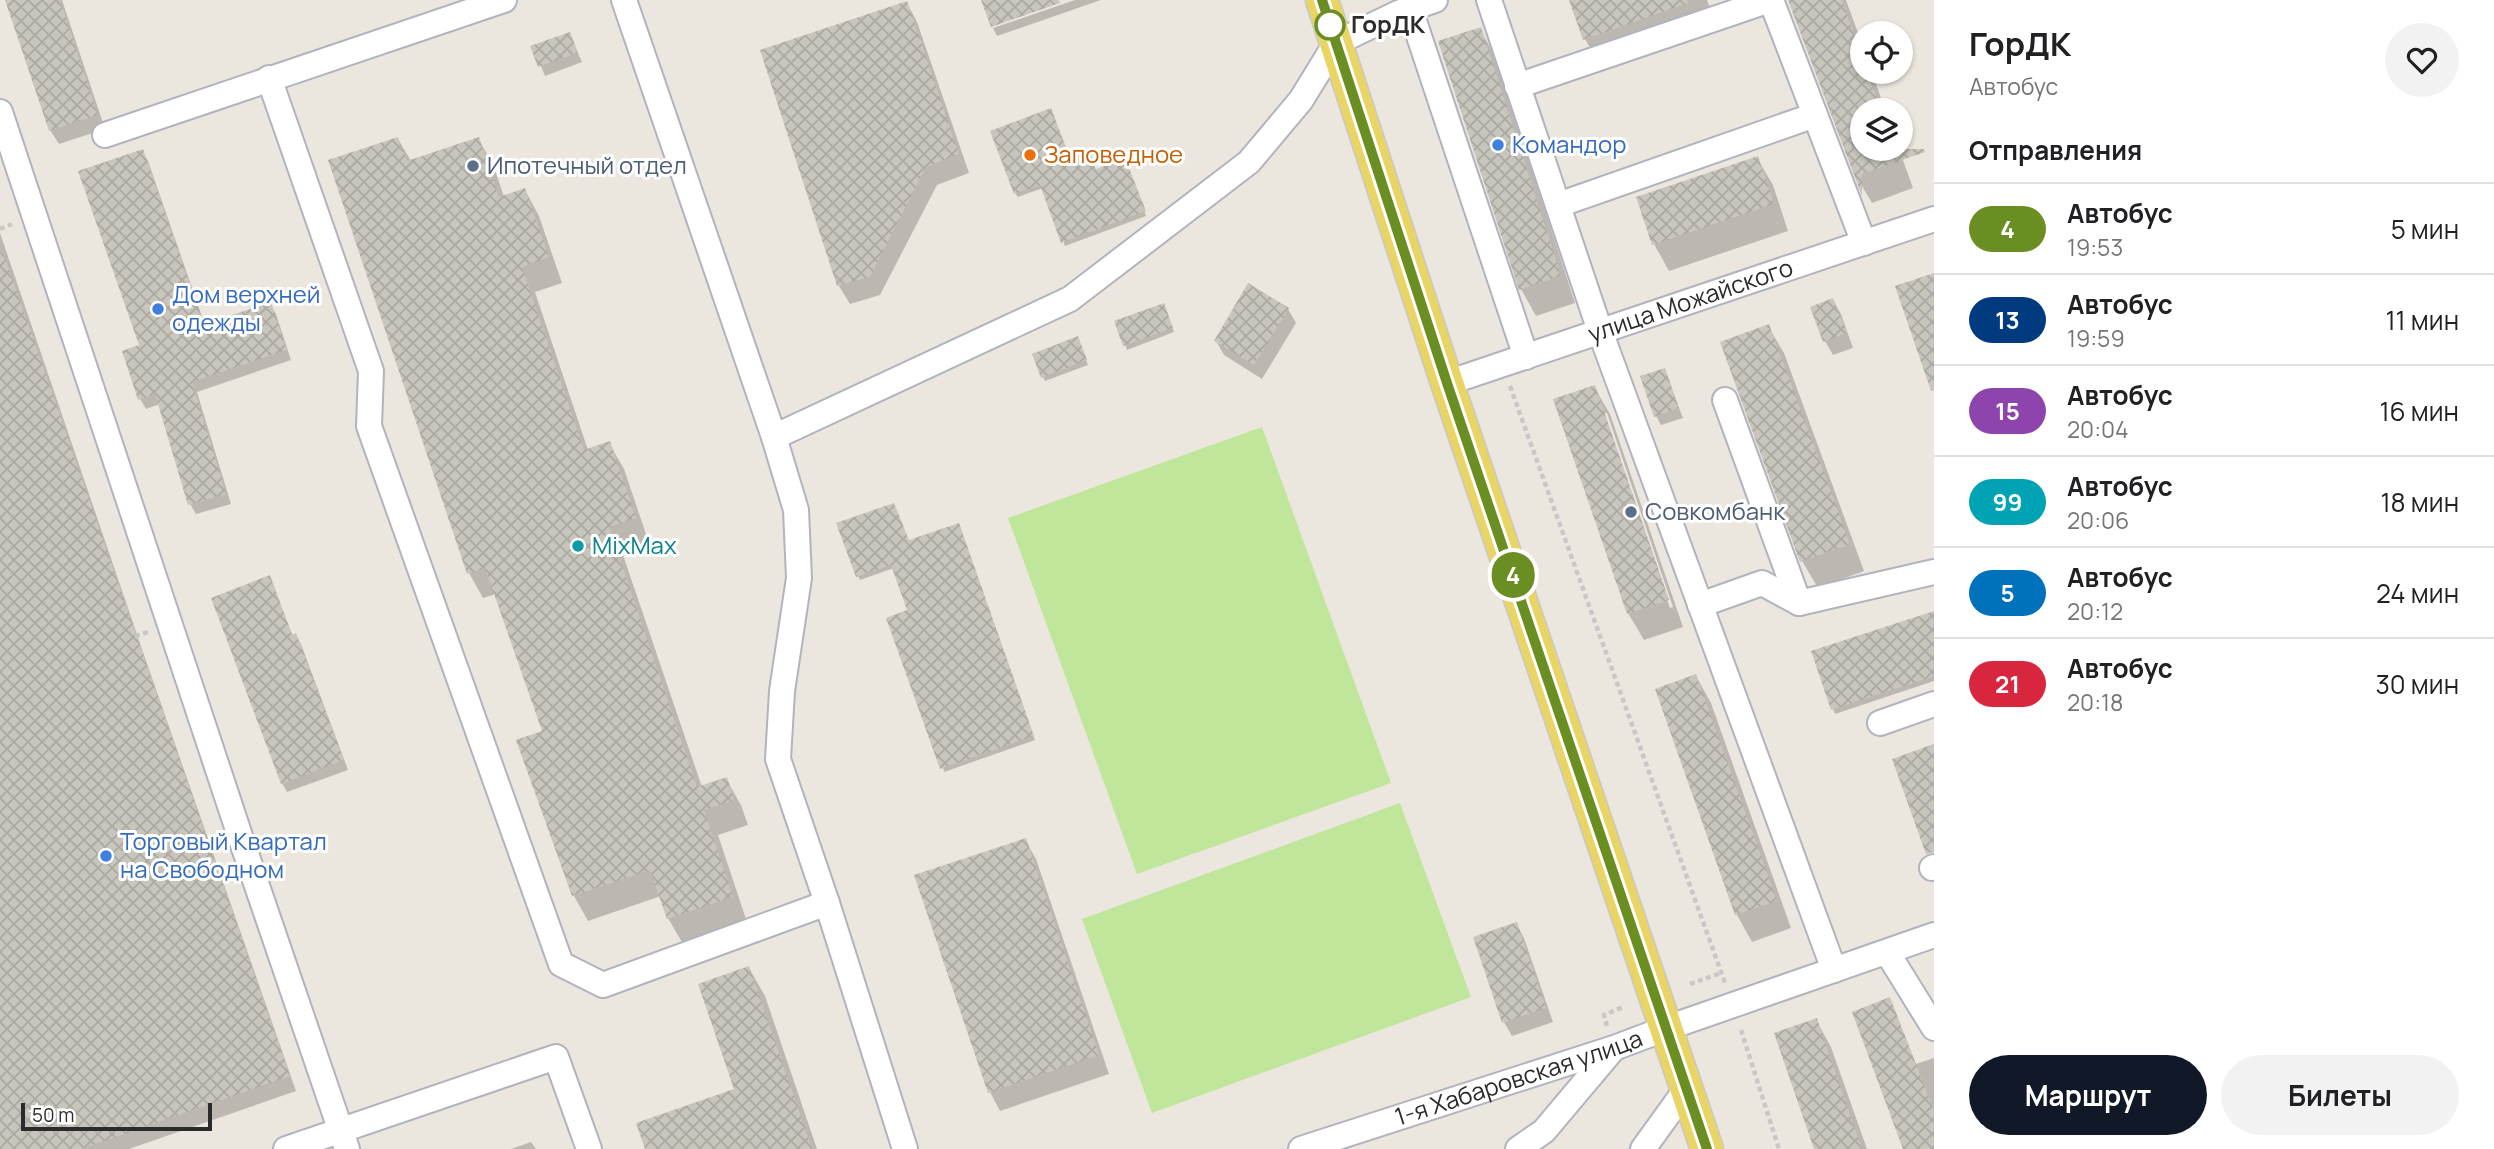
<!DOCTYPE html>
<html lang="ru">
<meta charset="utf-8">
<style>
body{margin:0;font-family:Manrope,sans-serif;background:#f2f2f2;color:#202124;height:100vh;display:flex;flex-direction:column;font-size:26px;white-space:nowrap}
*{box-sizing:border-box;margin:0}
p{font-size:23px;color:#757577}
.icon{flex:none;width:38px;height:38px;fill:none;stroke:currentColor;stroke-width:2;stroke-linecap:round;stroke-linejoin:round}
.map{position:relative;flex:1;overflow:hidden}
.drawer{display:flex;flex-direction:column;background:#fff;width:560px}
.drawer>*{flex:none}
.badge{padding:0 14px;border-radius:23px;font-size:24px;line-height:46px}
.buttons{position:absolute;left:1850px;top:21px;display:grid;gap:14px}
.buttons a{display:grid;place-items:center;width:63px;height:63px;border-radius:50%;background:#fff;box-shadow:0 2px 5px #0004;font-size:35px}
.scale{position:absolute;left:21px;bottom:18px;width:191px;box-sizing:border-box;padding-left:7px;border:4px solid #2b2b2b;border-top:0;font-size:19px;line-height:24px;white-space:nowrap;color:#2b2b2b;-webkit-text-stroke:5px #fff;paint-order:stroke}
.map>.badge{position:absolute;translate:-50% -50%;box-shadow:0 0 0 4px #fff}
h2{padding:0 35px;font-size:26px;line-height:63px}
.round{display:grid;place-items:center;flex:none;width:74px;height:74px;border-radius:37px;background:#f2f2f2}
.summary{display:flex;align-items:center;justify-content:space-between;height:119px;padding:0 35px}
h1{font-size:33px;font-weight:700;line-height:52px}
.cta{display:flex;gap:14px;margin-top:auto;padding:14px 35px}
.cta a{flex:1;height:80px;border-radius:42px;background:#111827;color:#fff;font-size:28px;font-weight:700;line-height:80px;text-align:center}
.cta a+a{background:#f2f2f2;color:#202124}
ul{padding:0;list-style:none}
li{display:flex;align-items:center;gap:21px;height:91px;padding:0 35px;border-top:2px solid #e0e0e0}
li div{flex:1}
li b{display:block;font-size:26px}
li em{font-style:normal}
li .badge{min-width:77px;font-weight:700;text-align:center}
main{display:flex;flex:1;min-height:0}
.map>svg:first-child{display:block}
.pitch{fill:#bfe69a}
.shadow{fill:#0003;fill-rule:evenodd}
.building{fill:url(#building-cross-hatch)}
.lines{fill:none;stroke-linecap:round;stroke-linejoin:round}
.minor-casing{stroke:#b1b3be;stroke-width:28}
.major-casing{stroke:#c8c8c8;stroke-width:35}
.path{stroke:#c8c8c8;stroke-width:4.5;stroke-dasharray:5 3.5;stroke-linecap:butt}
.minor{stroke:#fff;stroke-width:24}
.major{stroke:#e9d566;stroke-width:32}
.line-casing{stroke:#fff;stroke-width:16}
.line{stroke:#6b8e23;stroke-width:10}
.stop-dot{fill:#fff;stroke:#6b8e23;stroke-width:3.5}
.shop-dot{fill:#3f7fe0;stroke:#fff;stroke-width:2.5}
.food-dot{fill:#e8710a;stroke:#fff;stroke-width:2.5}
.service-dot{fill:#5c6f8a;stroke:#fff;stroke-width:2.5}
.culture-dot{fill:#0f9aa8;stroke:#fff;stroke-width:2.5}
.labels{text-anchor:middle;stroke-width:6;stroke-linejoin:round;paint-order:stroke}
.stop-label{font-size:24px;font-weight:bold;fill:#2b2b2b;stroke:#fff;text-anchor:start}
.shop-label{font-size:24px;fill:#366cbe;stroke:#fff;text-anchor:start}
.food-label{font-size:24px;fill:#c56008;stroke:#fff;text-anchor:start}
.service-label{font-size:24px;fill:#4e5e75;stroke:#fff;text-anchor:start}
.street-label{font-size:24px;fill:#2b2b2b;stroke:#fff}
.culture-label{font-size:24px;fill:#0d838f;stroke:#fff;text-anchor:start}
</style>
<main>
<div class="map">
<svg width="1934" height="1149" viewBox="0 0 1934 1149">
<defs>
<pattern id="building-cross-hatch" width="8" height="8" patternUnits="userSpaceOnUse" patternTransform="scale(1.75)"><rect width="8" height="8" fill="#c8c5bc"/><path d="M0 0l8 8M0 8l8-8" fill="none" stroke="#aca9a2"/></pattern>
</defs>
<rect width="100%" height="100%" fill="#ece7de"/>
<g class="pitch">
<polygon points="1262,427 1391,783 1137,874 1008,518"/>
<polygon points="1400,803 1471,997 1152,1113 1082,919"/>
</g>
<g class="shadow">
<polygon points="7,0 62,0 105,129 59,144 50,130"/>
<polygon points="1075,0 1101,0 997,36 993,28"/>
<polygon points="1571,0 1707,0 1713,16 1596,58 1585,39"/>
<polygon points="1790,0 1846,0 1862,44 1862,72 1872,72 1885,110 1862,110 1862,149 1899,149 1913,188 1872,203 1856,176"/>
<polygon points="907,3 917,22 969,173 937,185 880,295 850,304 839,286 762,51"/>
<polygon points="1480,29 1495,56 1575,303 1536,316 1521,289"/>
<polygon points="569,34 582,62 545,76 533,47"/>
<polygon points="398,139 411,161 478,139 493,164 504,197 525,190 539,216 562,283 535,292 588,450 609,443 624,469 649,543 622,552 702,787 726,779 741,805 748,825 718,835 747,922 683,944 668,918 661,896 588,921 574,896 518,741 544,732 496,594 483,598 469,573"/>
<polygon points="142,151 148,161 205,325 270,304 276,314 291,360 197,392 231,504 196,514 190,504 160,404 146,409 140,399"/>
<polygon points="1757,158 1773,185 1788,231 1669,271 1654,244"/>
<polygon points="1070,160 1096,171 1127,164 1146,216 1065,246 1043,188 1018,197 1015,193"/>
<polygon points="0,233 143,652 296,1091 129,1149 0,1149"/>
<polygon points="1833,300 1841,314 1853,348 1833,355 1825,341"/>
<polygon points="1166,309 1174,332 1127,350 1117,322"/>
<polygon points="1288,309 1296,323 1262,379 1224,355 1216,341"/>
<polygon points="1768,326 1784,353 1864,571 1818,588 1802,561"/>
<polygon points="1079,342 1088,365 1045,381 1043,377"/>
<polygon points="1664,370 1683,418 1661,425 1656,416"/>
<path d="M1594 387 1610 414 1683 627 1644 640 1628 613ZM1603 413H1607L1673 607 1670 608Z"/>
<polygon points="960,529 1035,740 944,772 909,611 894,568 860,580 858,576 909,542"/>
<polygon points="269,578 293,636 296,635 301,644 348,770 287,792 282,783"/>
<polygon points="1934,613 1934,681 1835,714 1813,652"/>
<polygon points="1696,676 1711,703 1791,928 1752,942 1737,915 1657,690"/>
<polygon points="1025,840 1036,859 1109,1074 1000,1111 990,1092"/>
<polygon points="1516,924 1524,938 1553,1022 1512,1036 1504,1022"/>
<polygon points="749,968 765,996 817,1149 647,1149 736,1090"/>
<polygon points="1889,999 1916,1064 1934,1058 1934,1149 1905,1149"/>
<polygon points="1816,1020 1831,1047 1867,1149 1816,1149"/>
<polygon points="531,1142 536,1149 511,1149"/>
</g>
<g class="building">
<polygon points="5,0 60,0 98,115 49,131"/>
<polygon points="981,0 1059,0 1060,3 991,27"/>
<polygon points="1569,0 1687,0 1688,3 1583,40"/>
<polygon points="1788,0 1842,0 1862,57 1862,72 1867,72 1881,110 1862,110 1862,149 1924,149 1925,152 1862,174 1862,196"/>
<polygon points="907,1 959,154 926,167 870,277 837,286 760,50"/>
<polygon points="1481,27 1561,276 1519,290 1438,41"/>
<polygon points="570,32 578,53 538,67 530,46"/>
<polygon points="1051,108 1070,158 1090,151 1096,169 1125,158 1146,211 1061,243 1040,185 1014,194 990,131"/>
<polygon points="398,137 407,161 479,137 499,197 525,188 549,257 522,267 584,450 610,441 636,518 609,527 697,787 727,777 734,800 704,810 733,897 667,919 650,870 572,896 516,740 542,731 485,568 467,574 328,160"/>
<polygon points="143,149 204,324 271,302 287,350 192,382 226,494 188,505 155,394 138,400 122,351 139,345 78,171"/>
<polygon points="1758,156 1774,204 1652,245 1636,197"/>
<polygon points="3,252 290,1076 81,1149 0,1149 0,253"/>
<polygon points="1934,273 1934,390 1931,391 1895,286"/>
<polygon points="1248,283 1289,308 1254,365 1214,341"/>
<polygon points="1833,298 1847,333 1823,342 1810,307"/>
<polygon points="1164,303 1173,328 1123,346 1114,321"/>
<polygon points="1769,324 1850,544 1800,562 1720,342"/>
<polygon points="1078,336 1087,360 1041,378 1032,354"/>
<polygon points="1665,368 1679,408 1654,417 1640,376"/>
<polygon points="1595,385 1669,600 1627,614 1553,399"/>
<polygon points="894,503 909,540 959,523 1034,736 940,769 886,618 907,610 891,565 856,577 836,523"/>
<polygon points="270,575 292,635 296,633 344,760 281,784 211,598"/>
<polygon points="1934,611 1934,676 1831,710 1811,651"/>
<polygon points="1696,674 1777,901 1735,915 1655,689"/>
<polygon points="1934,744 1934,852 1926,854 1892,759"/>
<polygon points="1026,838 1099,1055 988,1093 914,875"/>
<polygon points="1517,922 1546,1008 1502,1023 1473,937"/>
<polygon points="749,966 812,1149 645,1149 636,1123 734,1089 698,984"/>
<polygon points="1890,997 1934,1111 1934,1149 1903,1149 1852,1012"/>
<polygon points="1817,1018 1822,1034 1862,1149 1814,1149 1774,1033"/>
</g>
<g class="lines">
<g class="minor-casing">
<g id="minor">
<polyline points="624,0 774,437 796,510 799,578 782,691 778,759 827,903 905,1149"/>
<polyline points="1489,0 1600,331 1834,970"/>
<polyline points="1771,0 1864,243"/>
<polyline points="1410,9 1526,357"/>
<polyline points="269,78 371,371 369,426 561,964 603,985 827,903"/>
<polyline points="1517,86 1770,0"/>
<polyline points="0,112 241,839 347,1149"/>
<polyline points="105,135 504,0"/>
<polyline points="1558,205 1815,115"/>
<path id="s1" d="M1447 383 1934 219"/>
<polyline points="1725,400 1799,603"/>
<polyline points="774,437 1070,299 1249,162 1301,100 1336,43 1398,13 1435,0"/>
<polyline points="1700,605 1762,583 1799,603 1934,572"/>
<polyline points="1880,723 1934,704"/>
<polyline points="1932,868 1934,867"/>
<polyline points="1887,952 1934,1028"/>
<polyline points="286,1149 556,1057 589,1149"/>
<path id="s2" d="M1301 1149 1614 1048 1667 1028 1934 935"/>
<polyline points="1518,1149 1544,1131 1613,1049"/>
<polyline points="1643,1149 1687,1088"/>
</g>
</g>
<g class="major-casing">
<polyline id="major" points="1322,0 1447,383 1707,1149"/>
</g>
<g class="path">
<polyline points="0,229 12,224"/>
<polyline points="1510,386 1725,983"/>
<polyline points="135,636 148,632"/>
<polyline points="1690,984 1721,973"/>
<polyline points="1607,1026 1604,1015 1623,1007"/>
<polyline points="1741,1030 1779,1149"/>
</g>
<use href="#minor" class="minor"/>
<use href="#major" class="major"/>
</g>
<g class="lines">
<g class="line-casing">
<polyline id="line" points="1322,0 1447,383 1707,1149"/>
</g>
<use href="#line" class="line"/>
</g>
<circle class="stop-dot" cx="1330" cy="25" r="14"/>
<g class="shop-dot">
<circle cx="1498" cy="145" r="7"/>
<circle cx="158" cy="309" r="7"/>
<circle cx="106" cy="856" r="7"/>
</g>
<circle class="food-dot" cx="1030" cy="155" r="7"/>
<g class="service-dot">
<circle cx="473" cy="166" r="7"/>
<circle cx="1631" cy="512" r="7"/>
</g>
<circle class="culture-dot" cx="578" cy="546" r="7"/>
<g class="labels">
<g class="stop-label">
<text x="1351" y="33">ГорДК</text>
</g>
<g class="shop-label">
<text x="1512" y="153">Командор</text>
<text x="172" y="303">Дом верхней<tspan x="172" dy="28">одежды</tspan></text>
<text x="120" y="850">Торговый Квартал<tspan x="120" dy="28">на Свободном</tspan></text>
</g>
<g class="food-label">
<text x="1044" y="163">Заповедное</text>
</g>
<g class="service-label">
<text x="487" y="174">Ипотечный отдел</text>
<text x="1645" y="520">Совкомбанк</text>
</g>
<g class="street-label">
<text dy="8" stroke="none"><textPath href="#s1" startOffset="257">улица Можайского</textPath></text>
<text dy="8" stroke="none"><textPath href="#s2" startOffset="229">1-я Хабаровская улица</textPath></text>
</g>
<g class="culture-label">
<text x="592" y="554">MixMax</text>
</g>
</g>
</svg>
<div class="buttons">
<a><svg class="icon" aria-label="locate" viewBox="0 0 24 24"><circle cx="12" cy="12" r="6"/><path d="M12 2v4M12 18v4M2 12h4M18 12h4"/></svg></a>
<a><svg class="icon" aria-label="layers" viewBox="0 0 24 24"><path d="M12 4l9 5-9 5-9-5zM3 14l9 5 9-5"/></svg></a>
</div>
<div class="scale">50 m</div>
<b class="badge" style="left:1513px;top:575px;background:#6b8e23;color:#fff">4</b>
</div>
<section class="drawer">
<div class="summary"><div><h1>ГорДК</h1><p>Автобус</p></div><a class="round"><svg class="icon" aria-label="heart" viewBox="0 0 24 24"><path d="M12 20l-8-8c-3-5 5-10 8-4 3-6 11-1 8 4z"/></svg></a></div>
<h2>Отправления</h2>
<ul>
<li><span class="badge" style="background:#6b8e23;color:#fff">4</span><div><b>Автобус</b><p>19:53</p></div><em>5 мин</em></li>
<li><span class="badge" style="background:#003b80;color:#fff">13</span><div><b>Автобус</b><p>19:59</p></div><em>11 мин</em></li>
<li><span class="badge" style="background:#8e44ad;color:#fff">15</span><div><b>Автобус</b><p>20:04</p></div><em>16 мин</em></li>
<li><span class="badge" style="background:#00a3b4;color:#fff">99</span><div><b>Автобус</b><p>20:06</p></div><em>18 мин</em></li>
<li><span class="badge" style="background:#0072bc;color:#fff">5</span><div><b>Автобус</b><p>20:12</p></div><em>24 мин</em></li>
<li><span class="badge" style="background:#d7263d;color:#fff">21</span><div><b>Автобус</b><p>20:18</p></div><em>30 мин</em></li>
</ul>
<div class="cta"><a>Маршрут</a><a>Билеты</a></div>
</section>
</main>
